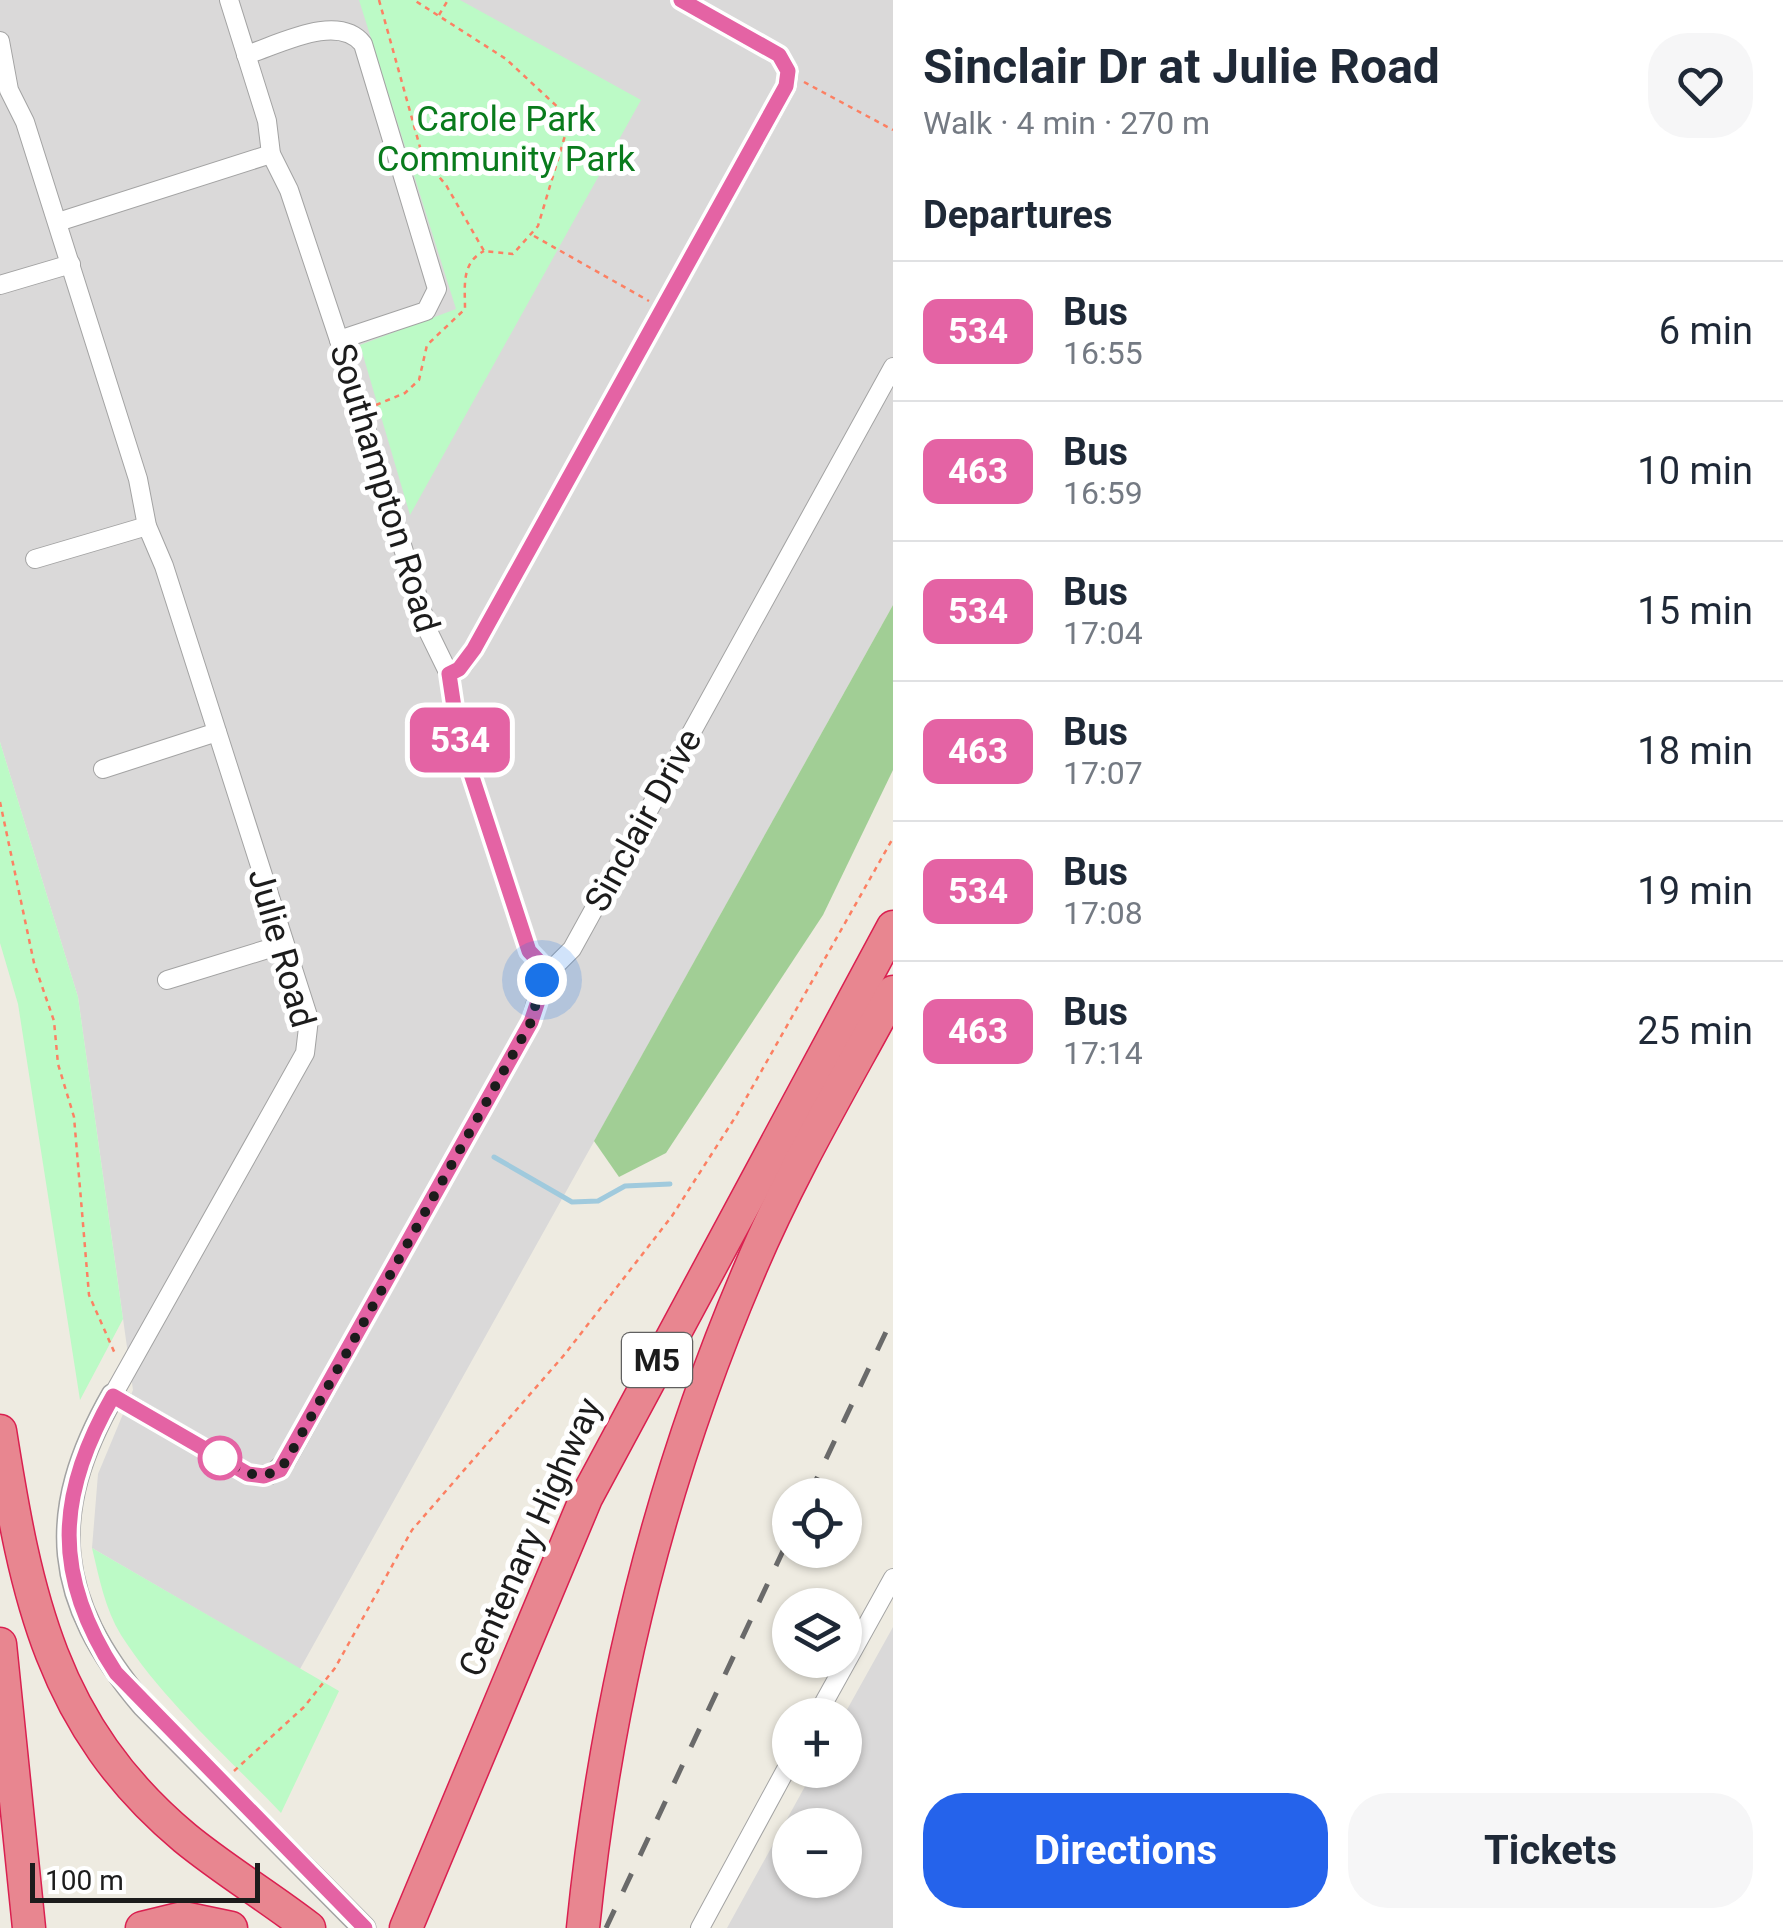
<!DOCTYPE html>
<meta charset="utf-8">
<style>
body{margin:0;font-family:Roboto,sans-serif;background:#f6f6f7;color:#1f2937;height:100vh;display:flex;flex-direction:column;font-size:38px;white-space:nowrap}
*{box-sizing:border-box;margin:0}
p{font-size:32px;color:#747a83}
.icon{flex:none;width:55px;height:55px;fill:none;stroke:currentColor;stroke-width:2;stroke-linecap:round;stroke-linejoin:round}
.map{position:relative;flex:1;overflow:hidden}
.details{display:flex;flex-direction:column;background:#fff;width:890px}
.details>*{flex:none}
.badge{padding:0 20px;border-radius:15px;font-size:35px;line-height:65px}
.tools{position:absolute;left:772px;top:1478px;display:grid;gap:20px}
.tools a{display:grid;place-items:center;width:90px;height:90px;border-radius:50%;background:#fff;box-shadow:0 2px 8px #0004;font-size:50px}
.scale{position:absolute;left:30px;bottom:25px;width:230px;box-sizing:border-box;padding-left:10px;border:5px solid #1c1c1c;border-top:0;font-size:28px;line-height:35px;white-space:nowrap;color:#1c1c1c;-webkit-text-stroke:8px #fff;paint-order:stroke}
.you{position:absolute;width:50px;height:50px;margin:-25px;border:8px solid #fff;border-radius:50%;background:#1a73e8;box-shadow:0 0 0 15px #1a73e833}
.map>.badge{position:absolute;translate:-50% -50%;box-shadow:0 0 0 5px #fff}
h2{padding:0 30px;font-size:38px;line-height:90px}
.round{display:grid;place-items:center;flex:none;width:105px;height:105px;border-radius:40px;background:#f6f6f7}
.overview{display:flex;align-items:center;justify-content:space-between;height:170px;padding:0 30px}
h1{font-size:48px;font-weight:700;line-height:75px}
.action{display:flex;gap:20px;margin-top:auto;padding:20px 30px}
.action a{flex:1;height:115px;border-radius:40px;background:#2563eb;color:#fff;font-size:40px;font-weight:700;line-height:115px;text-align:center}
.action a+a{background:#f6f6f7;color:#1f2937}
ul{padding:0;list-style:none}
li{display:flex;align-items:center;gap:30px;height:140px;padding:0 30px;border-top:2px solid #e0e1e3}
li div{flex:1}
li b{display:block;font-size:38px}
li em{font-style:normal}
li .badge{min-width:110px;font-weight:700;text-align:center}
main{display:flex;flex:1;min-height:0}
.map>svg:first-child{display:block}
.residential{fill:#dad9d9;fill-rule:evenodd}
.forest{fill:#a1ce95}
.park{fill:#bcfac6}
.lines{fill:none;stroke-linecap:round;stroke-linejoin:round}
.stream{stroke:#a0cadd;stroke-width:5}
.minor-casing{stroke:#a3a3a3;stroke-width:20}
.tertiary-casing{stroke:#a3a3a3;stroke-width:25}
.motorway-casing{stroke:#da2050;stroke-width:35}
.path{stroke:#fc8063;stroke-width:2.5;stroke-dasharray:5 5;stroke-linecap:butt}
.minor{stroke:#fff;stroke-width:18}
.tertiary{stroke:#fff;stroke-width:22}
.motorway{stroke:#e88690;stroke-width:32}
.rail{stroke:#6a6a6a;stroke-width:5;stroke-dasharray:20 20;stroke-linecap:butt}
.line-casing{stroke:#fff;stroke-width:22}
.line{stroke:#e463a4;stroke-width:15}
.walk{stroke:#1c1c1c;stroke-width:10;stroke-dasharray:0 18}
.stop-dot{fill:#fff;stroke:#e463a4;stroke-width:5}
.labels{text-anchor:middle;stroke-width:10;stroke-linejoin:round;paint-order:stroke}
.shield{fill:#fff;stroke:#606060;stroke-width:2.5}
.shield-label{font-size:32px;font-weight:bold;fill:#1c1c1c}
.park-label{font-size:35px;fill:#097b1c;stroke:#fff}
.street-label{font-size:35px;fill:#1c1c1c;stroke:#fff}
</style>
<main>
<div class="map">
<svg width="893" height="1928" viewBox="0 0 893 1928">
<rect width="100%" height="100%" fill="#eeebe1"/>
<g class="residential">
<polygon points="0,0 893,0 893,605 300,1669 92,1548 98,1474 133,1390 78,997 0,742"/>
<path d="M893 1627V1928H727L814 1770H845L844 1715ZM790 1825H845V1880H790Z"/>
</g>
<polygon class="forest" points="893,605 893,770 823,915 666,1153 619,1177 594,1141"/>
<g class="park">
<polygon points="359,0 460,0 641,100 410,515 360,345 456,309"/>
<polygon points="0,742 78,997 123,1319 80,1400 18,1004 0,943"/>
<path d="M92 1548 339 1691 281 1813C228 1757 163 1701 121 1635 105 1609 99 1577 92 1548Z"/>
</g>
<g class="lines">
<polyline class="stream" points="494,1157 572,1202 598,1201 625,1186 670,1184"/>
<g class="minor-casing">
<g id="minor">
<polyline points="229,0 267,121 271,154 289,190 339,340 429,633 449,674 458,733 522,928 529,951 547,971"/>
<polyline points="0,41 9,90 25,122 138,479 147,526 164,566 309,1019 305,1053 113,1395 248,1474 270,1475 287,1460 531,1021 542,979 572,949 893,367"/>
<path d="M246 55C278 45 338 12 363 44L437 289 426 311 339 340"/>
<polyline points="58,222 271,154"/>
<polyline points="0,285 71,264"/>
<polyline points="35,559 147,526"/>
<polyline points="449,674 464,664 474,649 787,86 789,71 779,55 681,0"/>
<polyline points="103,769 217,732"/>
<polyline points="167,980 284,944"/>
<polyline points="817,1715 893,1578"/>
<polyline points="700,1928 790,1762"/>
</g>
</g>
<g class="tertiary-casing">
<path id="tertiary" d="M113 1395C45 1514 54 1600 143 1705L364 1928"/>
</g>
<g class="motorway-casing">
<g id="motorway">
<path d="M0 1431C26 1595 51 1726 185 1838 224 1870 269 1897 309 1928"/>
<polyline points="0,1644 29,1928"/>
<polyline points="142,1928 183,1918 231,1928"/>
<polyline points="406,1928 586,1498 893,927"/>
<path d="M583 1928C606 1699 659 1481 750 1269 790 1174 844 1083 893 992"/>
</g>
</g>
<g class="path">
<polyline points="379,0 423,158 446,185 484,251 513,254 538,226 567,129 563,112 506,59 414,0"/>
<polyline points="439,15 448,0"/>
<polyline points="804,82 893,130"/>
<polyline points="534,236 649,301"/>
<path d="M376 405 405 393 419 380 427 345 465 309C465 286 461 263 484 251"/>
<polyline points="0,802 34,963 54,1021 58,1064 74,1117 89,1295 116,1356"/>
<polyline points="234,1771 304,1707 335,1668 412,1530 565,1354 672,1216 736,1116 893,838"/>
</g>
<use href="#minor" class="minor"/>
<use href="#tertiary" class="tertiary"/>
<use href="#motorway" class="motorway"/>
<g class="rail">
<polyline points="809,1495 893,1317"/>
<polyline points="606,1928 790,1536"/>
</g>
</g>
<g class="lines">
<g class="line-casing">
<path id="line" d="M365 1928 116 1673C52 1575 56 1495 113 1396L248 1474 264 1476 280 1470 531 1022 548 971 529 951 458 734 449 674 459 669 474 649 786 86 788 71 779 55 681 0"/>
</g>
<use href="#line" class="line"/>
<path class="walk" d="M220 1458C237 1469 266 1489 287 1460L531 1022 542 980"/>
</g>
<circle class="stop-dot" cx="220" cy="1458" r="20"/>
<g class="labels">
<rect class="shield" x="622" y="1333" width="70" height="54" rx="8"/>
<g class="shield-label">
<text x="657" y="1371">M5</text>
</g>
<g class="park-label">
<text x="506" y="131">Carole Park<tspan x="506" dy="40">Community Park</tspan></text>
</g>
<g class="street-label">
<text transform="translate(385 488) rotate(73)" y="12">Southampton Road</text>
<text transform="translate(643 820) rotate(-61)" y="12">Sinclair Drive</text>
<text transform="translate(282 948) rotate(74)" y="12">Julie Road</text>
<text transform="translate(530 1537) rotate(-66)" y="12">Centenary Highway</text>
</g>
</g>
</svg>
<div class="tools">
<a><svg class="icon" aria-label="locate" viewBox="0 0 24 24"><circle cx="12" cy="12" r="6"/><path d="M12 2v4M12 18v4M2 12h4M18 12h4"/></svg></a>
<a><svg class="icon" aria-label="layers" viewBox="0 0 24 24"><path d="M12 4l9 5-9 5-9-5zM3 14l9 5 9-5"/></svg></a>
<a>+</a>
<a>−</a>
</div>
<div class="scale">100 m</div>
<div class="you" style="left:542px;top:980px"></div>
<b class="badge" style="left:460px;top:740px;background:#e463a4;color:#fff">534</b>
</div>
<section class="details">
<div class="overview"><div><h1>Sinclair Dr at Julie Road</h1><p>Walk · 4 min · 270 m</p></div><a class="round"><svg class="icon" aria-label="heart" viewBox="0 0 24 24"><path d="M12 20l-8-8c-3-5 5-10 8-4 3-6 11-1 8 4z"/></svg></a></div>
<h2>Departures</h2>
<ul>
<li><span class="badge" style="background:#e463a4;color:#fff">534</span><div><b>Bus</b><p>16:55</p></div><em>6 min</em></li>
<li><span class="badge" style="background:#e463a4;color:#fff">463</span><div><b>Bus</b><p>16:59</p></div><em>10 min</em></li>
<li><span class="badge" style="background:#e463a4;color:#fff">534</span><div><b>Bus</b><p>17:04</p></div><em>15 min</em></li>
<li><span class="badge" style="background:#e463a4;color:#fff">463</span><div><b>Bus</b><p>17:07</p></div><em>18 min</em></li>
<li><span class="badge" style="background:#e463a4;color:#fff">534</span><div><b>Bus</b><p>17:08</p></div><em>19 min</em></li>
<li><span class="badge" style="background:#e463a4;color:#fff">463</span><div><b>Bus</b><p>17:14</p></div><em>25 min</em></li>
</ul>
<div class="action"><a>Directions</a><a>Tickets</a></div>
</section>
</main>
